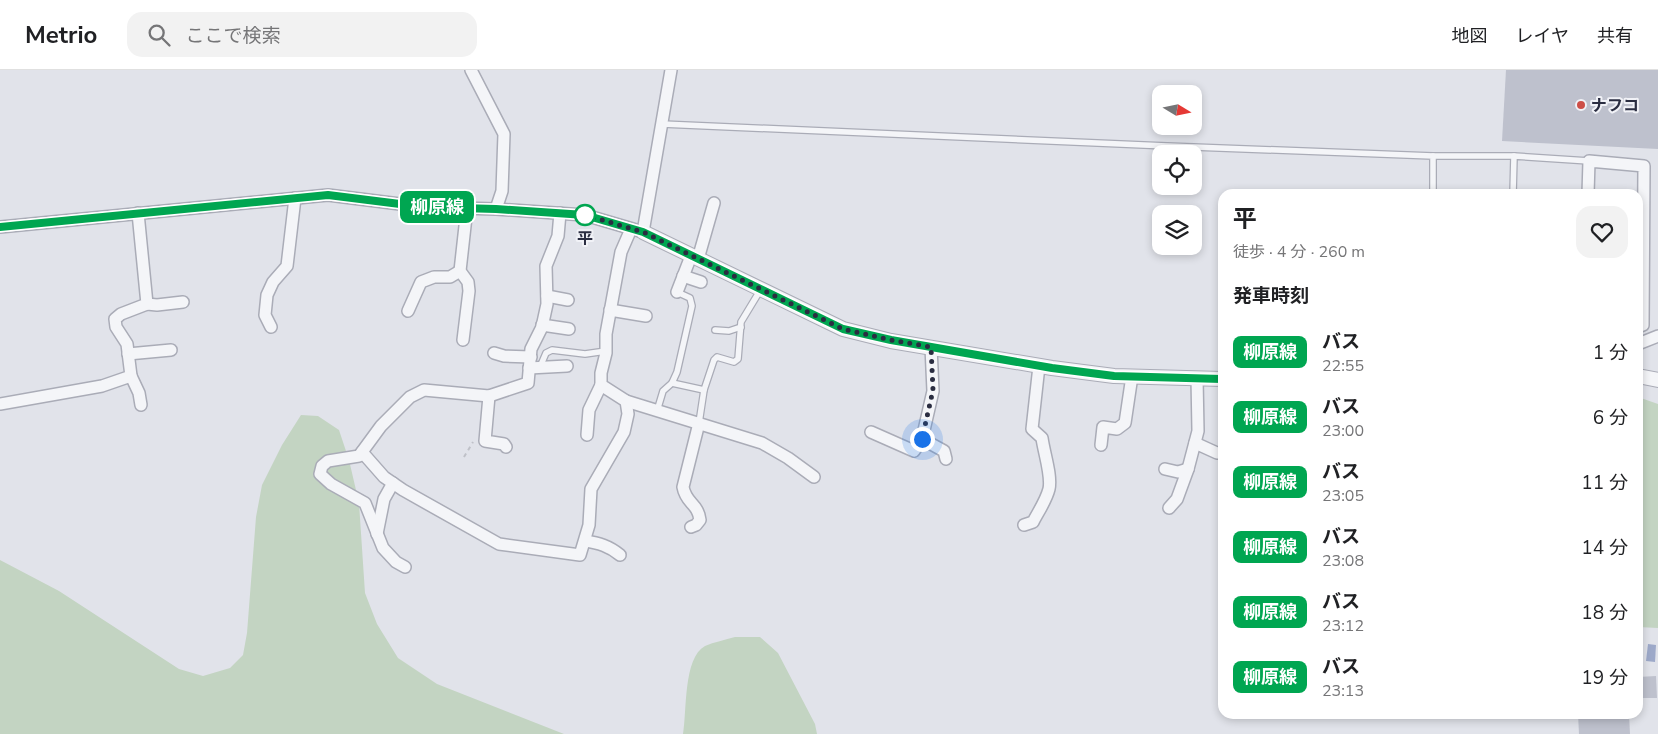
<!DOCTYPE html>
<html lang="ja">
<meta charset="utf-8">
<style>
body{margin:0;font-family:"Nunito Sans","Noto Sans JP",sans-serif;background:#f2f2f2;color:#202124;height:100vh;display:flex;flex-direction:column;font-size:19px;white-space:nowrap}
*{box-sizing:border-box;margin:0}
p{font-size:16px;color:#757577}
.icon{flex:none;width:28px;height:28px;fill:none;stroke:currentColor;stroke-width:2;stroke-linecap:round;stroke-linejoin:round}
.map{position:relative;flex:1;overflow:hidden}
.details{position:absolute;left:1218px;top:119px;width:425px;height:530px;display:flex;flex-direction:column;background:#fff;border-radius:15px;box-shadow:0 2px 8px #0003}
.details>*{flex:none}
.badge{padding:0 10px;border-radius:8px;font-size:18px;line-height:32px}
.needle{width:32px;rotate:100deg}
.fabs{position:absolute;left:1152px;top:15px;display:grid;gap:10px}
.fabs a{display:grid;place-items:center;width:50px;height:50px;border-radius:10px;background:#fff;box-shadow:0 2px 8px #0003;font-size:25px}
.you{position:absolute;width:25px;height:25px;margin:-12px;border:4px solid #fff;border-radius:50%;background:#1a73e8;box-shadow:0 0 0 8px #1a73e833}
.map>.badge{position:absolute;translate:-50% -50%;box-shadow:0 0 0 2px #fff}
h2{padding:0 15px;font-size:19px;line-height:45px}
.round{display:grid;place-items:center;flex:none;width:52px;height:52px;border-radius:15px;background:#f2f2f2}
.overview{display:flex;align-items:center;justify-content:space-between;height:85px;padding:0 15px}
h1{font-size:24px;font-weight:700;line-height:38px}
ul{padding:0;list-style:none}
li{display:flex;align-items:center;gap:15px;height:65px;padding:0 15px}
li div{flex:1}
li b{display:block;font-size:19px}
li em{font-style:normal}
li .badge{min-width:55px;font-weight:700;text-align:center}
header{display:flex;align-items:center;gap:30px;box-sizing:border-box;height:70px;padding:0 25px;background:#fff;border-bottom:1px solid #e0e0e0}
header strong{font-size:24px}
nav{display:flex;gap:28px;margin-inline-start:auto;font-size:18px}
.search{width:350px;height:45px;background:#f2f2f2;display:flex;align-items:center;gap:12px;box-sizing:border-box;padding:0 18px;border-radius:15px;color:#757577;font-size:19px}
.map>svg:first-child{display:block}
.green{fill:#c3d4c2}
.water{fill:#9da9c9}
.building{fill:#bec1cd}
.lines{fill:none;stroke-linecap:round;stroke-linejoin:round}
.service-casing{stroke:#aaacb7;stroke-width:8}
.minor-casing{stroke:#aaacb7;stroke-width:14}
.tertiary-casing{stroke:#aaacb7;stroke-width:16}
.path{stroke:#bfc1c8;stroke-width:2;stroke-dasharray:4 4;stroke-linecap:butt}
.service{stroke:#f4f5f8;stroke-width:5.5}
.minor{stroke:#f4f5f8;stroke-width:11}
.tertiary{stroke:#f4f5f8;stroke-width:14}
.line-casing{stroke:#fff;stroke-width:11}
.line{stroke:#00a651;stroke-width:8}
.walk{stroke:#2a2d41;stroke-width:5;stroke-dasharray:0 9}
.poi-dot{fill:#cd4f48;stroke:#f1f2f7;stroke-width:2}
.stop-dot{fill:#fff;stroke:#00a651;stroke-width:2.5}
.labels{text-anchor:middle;stroke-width:4;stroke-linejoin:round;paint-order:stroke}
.poi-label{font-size:16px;font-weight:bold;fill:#2a2d41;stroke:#f1f2f7;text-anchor:start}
.stop-label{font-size:16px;font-weight:bold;fill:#2a2d41;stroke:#f1f2f7}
</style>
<header>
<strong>Metrio</strong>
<div class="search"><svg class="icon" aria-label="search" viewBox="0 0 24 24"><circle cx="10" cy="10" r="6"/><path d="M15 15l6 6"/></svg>ここで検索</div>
<nav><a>地図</a><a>レイヤ</a><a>共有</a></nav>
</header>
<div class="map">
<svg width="1658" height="664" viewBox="0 0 1658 664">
<rect width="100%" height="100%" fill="#e1e3ea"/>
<g class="green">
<polygon points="1638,327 1658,334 1658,558 1638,557"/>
<polygon points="301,345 318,346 339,360 349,390 359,433 365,523 377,554 398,588 437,614 564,664 0,664 0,490 59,521 179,599 203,606 230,598 243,585 247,563 256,447 262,415 282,375"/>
<path d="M735 567H760L778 583 815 654 817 664H683C687 642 683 588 705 576 714 572 725 570 735 567Z"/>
</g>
<polygon class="water" points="1648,574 1656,575 1655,592 1646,591"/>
<g class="building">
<polygon points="1506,0 1658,0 1658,79 1502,71"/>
<polygon points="1656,606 1657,628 1638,628 1638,607"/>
<polygon points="1578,644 1629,644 1630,664 1579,664"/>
</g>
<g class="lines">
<g class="service-casing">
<g id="service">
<polyline points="662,54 1167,76 1433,86 1433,124"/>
<polyline points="1433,86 1514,86"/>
<polyline points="1513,124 1514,86 1589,91"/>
<polyline points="715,260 729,261 741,257"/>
<polyline points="540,297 546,283 552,280 585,284 606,281"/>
<polyline points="672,313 704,320"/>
<polyline points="657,341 663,321 672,313 677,302 692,236 690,228 677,222"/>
<polyline points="699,353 704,320 714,290 717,287 734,292 738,289 741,252 761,219"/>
</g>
</g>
<g class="minor-casing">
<g id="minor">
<polyline points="471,0 504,64 502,121 496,139"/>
<polyline points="1588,124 1589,91 1644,96 1643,255 1638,257"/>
<polyline points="0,157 328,125 424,137 496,139 585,145 643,162 671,0"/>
<polyline points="698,189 714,133"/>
<polyline points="683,206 701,212"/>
<polyline points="677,222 691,186"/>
<polyline points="547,226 568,230"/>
<polyline points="147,234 157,235 183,232"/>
<polyline points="610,240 646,246"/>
<polyline points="408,241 421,212 434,207 450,207 460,201"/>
<polyline points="542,255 569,259"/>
<polyline points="271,257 265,245 267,225 273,212 287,196 295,128"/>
<polyline points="463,270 469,221 468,212 460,201 467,138"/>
<polyline points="1638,274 1658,266"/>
<polyline points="494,283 504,286 531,287"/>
<polyline points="128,284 171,280"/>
<polyline points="529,298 567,296"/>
<polyline points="131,306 139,323 141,335"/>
<polyline points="489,326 485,371 504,374 506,377"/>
<polyline points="626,331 762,373 788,388 814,407"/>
<polyline points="0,334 102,316 131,306 127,274 116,257 115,249 121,244 147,234 138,143"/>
<polyline points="871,362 914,381 922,369 933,321 931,277"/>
<polyline points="587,365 589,340 601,315"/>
<polyline points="922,369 944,381 946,389"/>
<polyline points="1195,373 1217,383 1222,383"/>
<polyline points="1101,375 1103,357 1117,359 1125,353 1132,306"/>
<polyline points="362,382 384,407 403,420 499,474 580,485 589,455 591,419 624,362 628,344 626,331 601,315 601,303 606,283 606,264 621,182 631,159"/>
<polyline points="1165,399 1178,402 1188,399"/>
<polyline points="1169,438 1177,429 1188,399 1198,361 1197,308"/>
<path d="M1024 455 1033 452C1038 442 1046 431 1049 419 1052 406 1044 383 1042 368L1032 359 1039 296"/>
<path d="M691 457 696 455 700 450C698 433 686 434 683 417L699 353"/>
<polyline points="377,464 384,429 393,413"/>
<path d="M585 471C599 473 609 476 620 485"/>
<polyline points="405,497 396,492 383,478 365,433 331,414 320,404 322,396 328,391 359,386 381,356 410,327 424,320 489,326 528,313 531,279 542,257 547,234 546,196 558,166 560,143"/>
</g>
</g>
<g class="tertiary-casing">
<g id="tertiary">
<polyline points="643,162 843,259 891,271 1052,298 1114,306 1222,309"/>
<polyline points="1638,306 1658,310"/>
</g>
</g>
<polyline class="path" points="464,387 473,372"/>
<use href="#service" class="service"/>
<use href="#minor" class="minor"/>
<use href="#tertiary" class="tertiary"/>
</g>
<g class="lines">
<g class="line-casing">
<polyline id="line" points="0,157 328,125 424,137 496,139 585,145 643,162 843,259 891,270 1052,298 1114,306 1222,309"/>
</g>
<use href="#line" class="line"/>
<polyline class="walk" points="585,145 643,162 843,259 891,270 931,277 933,320 922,369"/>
</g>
<circle class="poi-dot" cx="1581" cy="35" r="5"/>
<circle class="stop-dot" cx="585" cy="145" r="10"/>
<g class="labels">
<g class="poi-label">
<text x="1591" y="41">ナフコ</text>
</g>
<g class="stop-label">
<text x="585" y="174">平</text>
</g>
</g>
</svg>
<div class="fabs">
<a><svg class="needle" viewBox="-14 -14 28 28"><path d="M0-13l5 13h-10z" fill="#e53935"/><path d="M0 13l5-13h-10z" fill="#757577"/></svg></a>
<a><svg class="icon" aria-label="locate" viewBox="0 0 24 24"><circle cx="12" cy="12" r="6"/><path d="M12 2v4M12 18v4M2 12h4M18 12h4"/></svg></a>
<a><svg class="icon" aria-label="layers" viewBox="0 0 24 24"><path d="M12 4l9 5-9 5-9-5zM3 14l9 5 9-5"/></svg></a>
</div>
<div class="you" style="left:922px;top:369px"></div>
<b class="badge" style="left:437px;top:137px;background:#00a651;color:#fff">柳原線</b>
<section class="details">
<div class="overview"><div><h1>平</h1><p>徒歩 · 4 分 · 260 m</p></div><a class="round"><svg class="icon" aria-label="heart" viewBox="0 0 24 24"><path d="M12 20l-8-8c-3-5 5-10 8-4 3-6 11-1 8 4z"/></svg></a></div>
<h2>発車時刻</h2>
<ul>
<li><span class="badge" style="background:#00a651;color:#fff">柳原線</span><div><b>バス</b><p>22:55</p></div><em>1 分</em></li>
<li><span class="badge" style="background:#00a651;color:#fff">柳原線</span><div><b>バス</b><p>23:00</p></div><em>6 分</em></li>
<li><span class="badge" style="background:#00a651;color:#fff">柳原線</span><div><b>バス</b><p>23:05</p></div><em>11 分</em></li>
<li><span class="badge" style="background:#00a651;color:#fff">柳原線</span><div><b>バス</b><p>23:08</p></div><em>14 分</em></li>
<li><span class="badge" style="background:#00a651;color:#fff">柳原線</span><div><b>バス</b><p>23:12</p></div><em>18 分</em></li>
<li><span class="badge" style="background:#00a651;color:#fff">柳原線</span><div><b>バス</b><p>23:13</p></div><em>19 分</em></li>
</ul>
</section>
</div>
